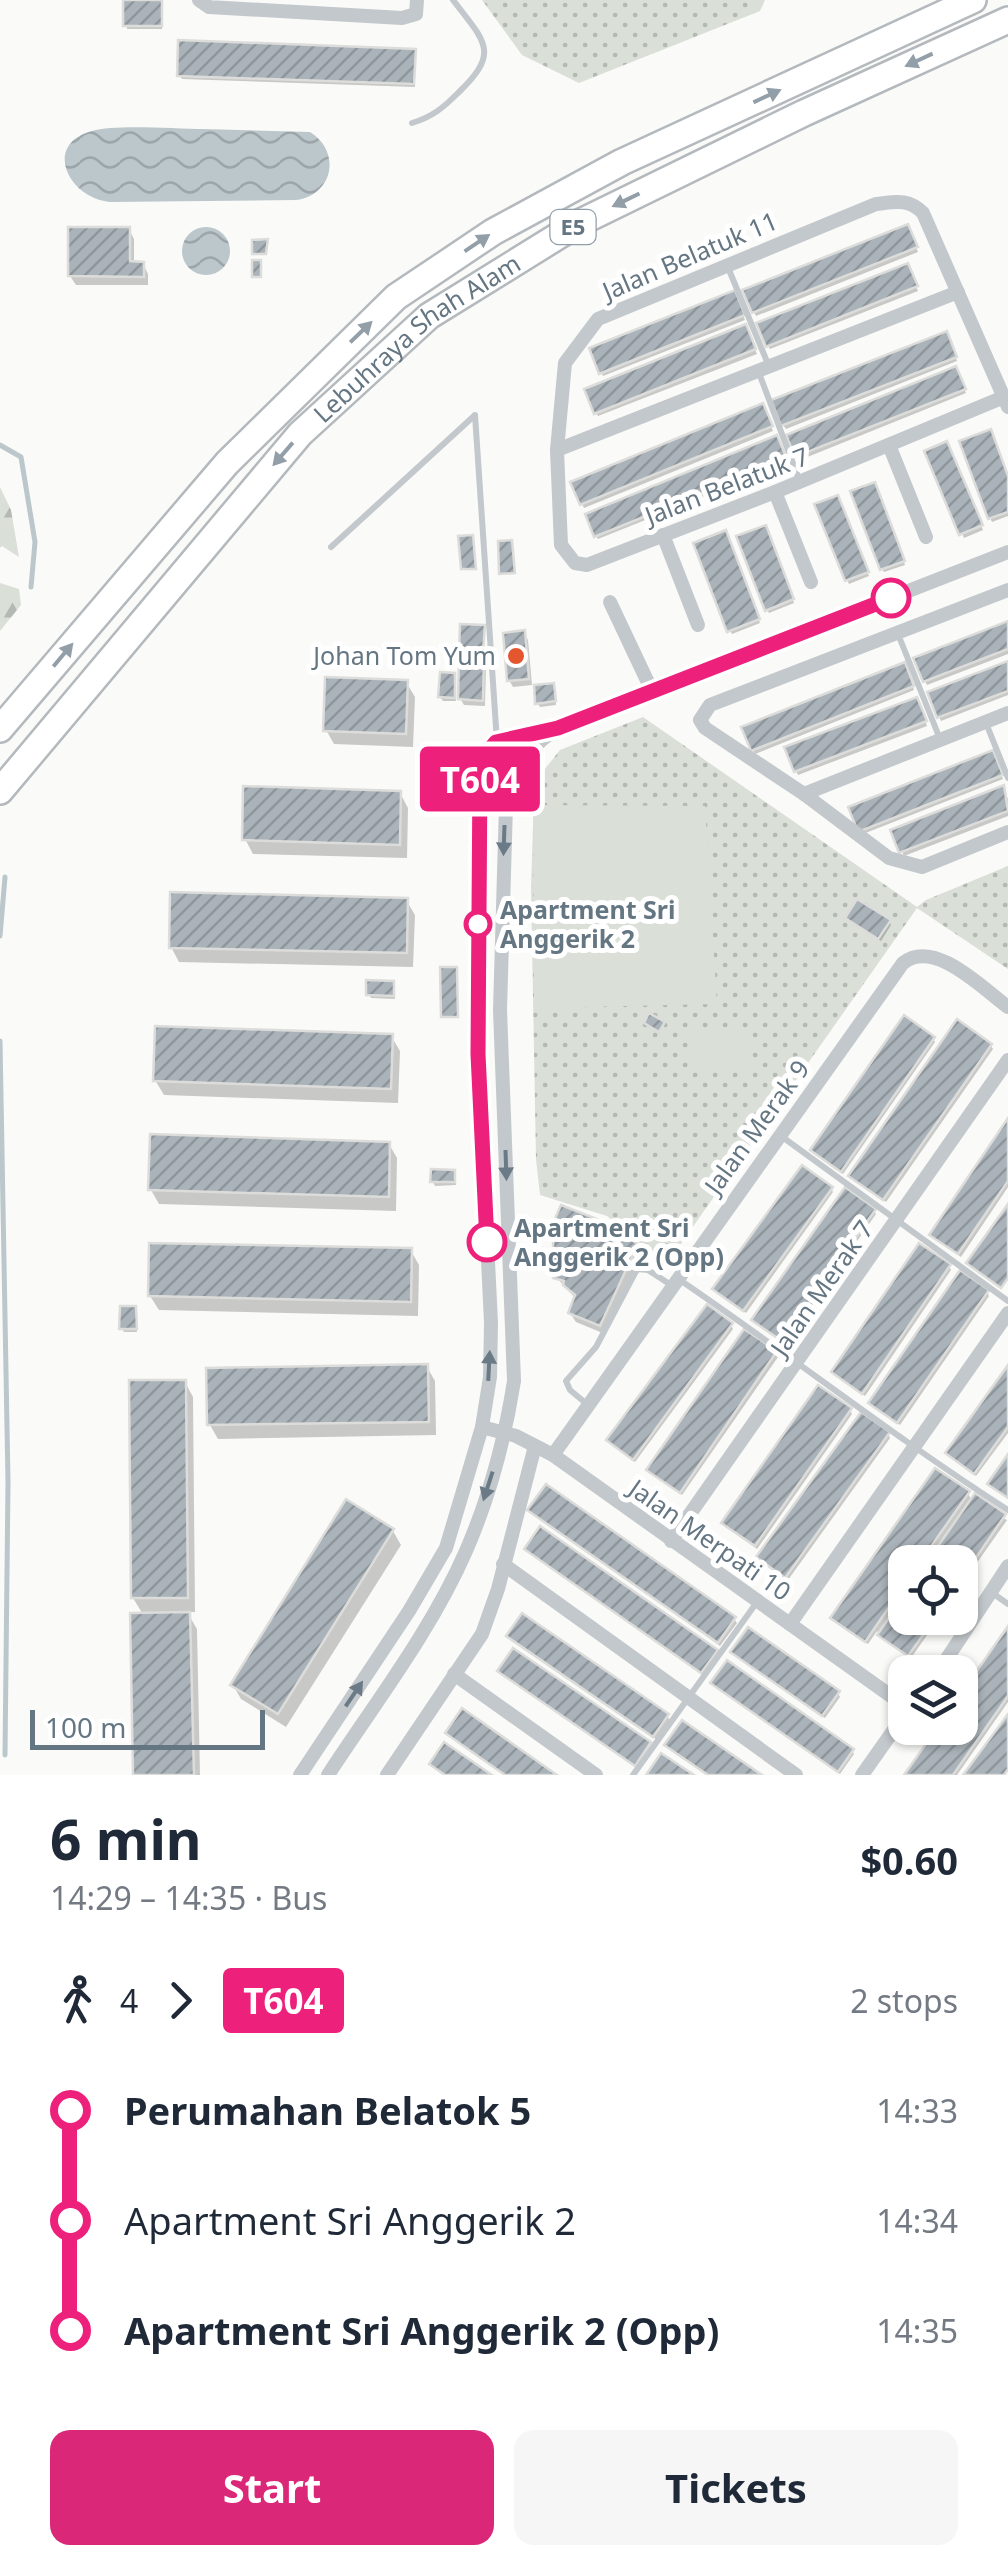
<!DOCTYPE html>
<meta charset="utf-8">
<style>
body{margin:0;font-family:"Noto Sans",sans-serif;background:#f6f6f7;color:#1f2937;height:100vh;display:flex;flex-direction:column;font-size:38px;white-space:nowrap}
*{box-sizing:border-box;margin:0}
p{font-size:32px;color:#747a83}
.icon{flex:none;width:55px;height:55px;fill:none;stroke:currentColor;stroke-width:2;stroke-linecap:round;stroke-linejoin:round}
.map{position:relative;height:1775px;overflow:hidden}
.panel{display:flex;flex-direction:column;background:#fff;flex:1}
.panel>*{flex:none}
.badge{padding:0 20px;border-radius:8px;font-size:35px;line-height:65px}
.tools{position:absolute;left:888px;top:1545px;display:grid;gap:20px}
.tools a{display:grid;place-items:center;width:90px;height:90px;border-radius:20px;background:#fff;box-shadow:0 2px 8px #0004;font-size:50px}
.scale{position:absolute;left:30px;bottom:25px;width:235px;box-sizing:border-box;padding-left:10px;border:5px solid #657683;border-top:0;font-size:28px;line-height:35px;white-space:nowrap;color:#657683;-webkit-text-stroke:8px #fff;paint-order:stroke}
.map>.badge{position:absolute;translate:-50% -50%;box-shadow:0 0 0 5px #fff}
.legs{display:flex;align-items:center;gap:15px;height:110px;padding:0 50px;font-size:32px}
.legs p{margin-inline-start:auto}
.summary{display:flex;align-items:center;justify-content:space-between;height:170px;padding:0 50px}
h1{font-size:55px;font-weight:700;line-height:75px}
.cta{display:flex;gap:20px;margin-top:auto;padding:20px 50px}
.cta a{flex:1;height:115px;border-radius:20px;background:#db2777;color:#fff;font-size:40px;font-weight:700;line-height:115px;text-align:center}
.cta a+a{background:#f6f6f7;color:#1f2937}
ul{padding:0 50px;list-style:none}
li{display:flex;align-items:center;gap:35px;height:110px;font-size:38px}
li i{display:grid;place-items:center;width:15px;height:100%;margin:0 12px;background:currentColor}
li i::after{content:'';width:25px;height:25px;margin:-12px;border:8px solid;border-radius:50%;background:#fff}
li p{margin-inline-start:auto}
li:first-child i{background:linear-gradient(#0000 50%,currentColor 0)}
li:last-child i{background:linear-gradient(currentColor 50%,#0000 0)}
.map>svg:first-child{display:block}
.green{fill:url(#green-dots)}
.forest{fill:url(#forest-firs)}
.pitch{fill:#dadfd7}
.water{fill:url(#water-waves)}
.shadow{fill:#0003}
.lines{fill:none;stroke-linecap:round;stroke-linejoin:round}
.stream{stroke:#bbc7cb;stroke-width:5}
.building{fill:url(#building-hatch);stroke:#dcdcda;stroke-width:2.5}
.highway-casing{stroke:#b4b9bd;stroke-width:30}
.lane{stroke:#c3c8cc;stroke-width:6}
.street{stroke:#c3c8cc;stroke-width:14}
.highway{stroke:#fff;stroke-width:25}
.oneway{fill:#939fa8}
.oneway2{fill:#6a7a87}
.line-1-casing{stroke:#fff;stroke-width:22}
.line-1{stroke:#ed207b;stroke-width:15}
.stop-1-dot{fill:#fff;stroke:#ed207b;stroke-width:5}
.poi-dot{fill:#e4572e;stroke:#fff;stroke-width:4}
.labels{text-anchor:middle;stroke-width:10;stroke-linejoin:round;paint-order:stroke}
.shield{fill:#fff;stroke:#939fa8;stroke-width:2.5}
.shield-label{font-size:22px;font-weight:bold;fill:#657683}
.street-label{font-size:25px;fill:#657683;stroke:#fff}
.poi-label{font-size:25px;fill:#657683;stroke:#fff;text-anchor:end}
.stop-label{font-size:25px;font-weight:bold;fill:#657683;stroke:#fff;text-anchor:start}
</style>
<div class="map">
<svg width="1008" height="1775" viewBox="0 0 1008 1775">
<defs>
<pattern id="green-dots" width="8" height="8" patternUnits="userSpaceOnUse" patternTransform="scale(2.5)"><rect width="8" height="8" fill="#dadfd7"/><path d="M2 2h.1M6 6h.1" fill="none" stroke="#b4b9b4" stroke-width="1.8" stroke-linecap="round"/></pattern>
<pattern id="forest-firs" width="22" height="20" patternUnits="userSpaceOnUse" patternTransform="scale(2.5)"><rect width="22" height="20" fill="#dadfd7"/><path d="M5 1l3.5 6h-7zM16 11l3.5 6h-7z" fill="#b4b9b4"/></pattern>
<pattern id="water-waves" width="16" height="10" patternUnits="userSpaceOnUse" patternTransform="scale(2.5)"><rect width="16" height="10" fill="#bbc7cb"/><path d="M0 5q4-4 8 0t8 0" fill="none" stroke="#9ca6aa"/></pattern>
<pattern id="building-hatch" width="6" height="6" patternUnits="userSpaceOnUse" patternTransform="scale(2.5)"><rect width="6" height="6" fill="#aab3b9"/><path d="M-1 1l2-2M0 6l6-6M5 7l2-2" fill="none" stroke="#8e969c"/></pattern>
</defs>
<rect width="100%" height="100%" fill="#fafaf8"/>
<g class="green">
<polygon points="482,0 765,0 760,11 579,83 522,55"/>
<polygon points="643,717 917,907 926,900 1008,866 1008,969 917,908 666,1265 607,1216 540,1195 536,1159 531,887 534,797 541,774 560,750"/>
</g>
<g class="forest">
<polygon points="0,487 11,510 19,557 2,546 0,548"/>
<polygon points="0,583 19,589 21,605 0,631"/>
</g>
<g class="pitch">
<polygon points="533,805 705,806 717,1004 534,1008"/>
<polygon points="748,1030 748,1067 691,1068 690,1031"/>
</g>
<g class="water">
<path d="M203 129 310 132C342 152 333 195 296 200L109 202C67 197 43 144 92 131 115 124 176 129 203 129Z"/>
<circle cx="206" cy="251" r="24"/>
</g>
<g class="shadow">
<polygon points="126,0 163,0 162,29 127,29"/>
<polygon points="414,51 415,87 182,79 180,75"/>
<polygon points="907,227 918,252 756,316 754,312"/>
<polygon points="129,229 134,239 134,264 143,264 148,274 148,285 76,285 70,276"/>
<polygon points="907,266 918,291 770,349 768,346"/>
<polygon points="734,293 745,320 603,376 601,372"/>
<polygon points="745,328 757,354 598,416 596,413"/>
<polygon points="948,337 957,361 786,429 783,425"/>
<polygon points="955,369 966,393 800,460 789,436"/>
<polygon points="762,406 773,431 584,508 582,504"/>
<polygon points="776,438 787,463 598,539 596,536"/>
<polygon points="946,444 983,530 964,538 927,452"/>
<polygon points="1008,480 1008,516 992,522 990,518"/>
<polygon points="876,489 905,565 884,572 882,569"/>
<polygon points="839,502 869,576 849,584 817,506"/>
<polygon points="767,532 794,603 769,613 767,610"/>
<polygon points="727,537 760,623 732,634 730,630"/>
<polygon points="1008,624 1008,654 927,685 925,681"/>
<polygon points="483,628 484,655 480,655 486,666 485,706 464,705 457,693 460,693 466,658 461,650"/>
<polygon points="524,633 528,640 532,685 513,687 509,680"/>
<polygon points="1008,664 1008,695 941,721 939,717"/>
<polygon points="906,669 914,690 755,754 753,750"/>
<polygon points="453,675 456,701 443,701 440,697"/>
<polygon points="406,682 415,697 413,747 334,744 326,730"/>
<polygon points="555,690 556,705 540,707 538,704"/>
<polygon points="918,703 927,726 798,775 796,771"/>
<polygon points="994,757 1003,779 863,834 860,830"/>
<polygon points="1003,788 1008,799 1008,816 904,856 893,831"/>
<polygon points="400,793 408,808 407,858 253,854 245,839"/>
<polygon points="406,900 415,915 413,967 179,962 171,947"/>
<polygon points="848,918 889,921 891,925 881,941"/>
<polygon points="392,983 395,999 371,998 369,994"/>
<polygon points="391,1036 400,1051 398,1103 164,1095 155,1080"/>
<polygon points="933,1038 935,1042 843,1174 815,1154 813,1151"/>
<polygon points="991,1046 993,1049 886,1202 854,1179"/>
<polygon points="1008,1123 1008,1187 961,1257 932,1235"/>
<polygon points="389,1144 397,1158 396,1211 159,1204 151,1190"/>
<polygon points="453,1172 456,1185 435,1186 433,1182"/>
<polygon points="831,1188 833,1192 746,1313 717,1293"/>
<polygon points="874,1211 876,1214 785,1344 756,1324"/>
<polygon points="636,1246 642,1256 605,1334 576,1322 570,1313 576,1299 556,1277"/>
<polygon points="411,1251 419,1265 418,1316 159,1310 150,1296"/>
<polygon points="949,1266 951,1270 865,1396 836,1376 834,1373"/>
<polygon points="987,1292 989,1296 900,1425 874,1407"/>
<polygon points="135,1309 137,1332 124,1332 122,1329"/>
<polygon points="731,1325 733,1329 635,1462 611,1444 609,1440"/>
<polygon points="775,1353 778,1357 682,1495 652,1474 649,1470"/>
<polygon points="427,1367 435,1381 436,1435 218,1439 210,1425"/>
<polygon points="1008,1370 1008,1433 976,1476 948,1454"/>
<polygon points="185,1382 193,1397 195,1612 187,1612 197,1629 200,1775 136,1775 144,1616 133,1598"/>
<polygon points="850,1410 852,1414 757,1549 726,1527 724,1523"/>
<polygon points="888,1434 890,1438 788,1580 761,1561 759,1558"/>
<polygon points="968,1493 972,1502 1007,1520 960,1587 960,1562 905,1562 905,1618 939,1618 911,1658 882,1639 877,1631 868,1644 836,1622 833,1618"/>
<polygon points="530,1510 734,1619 737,1623 720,1646"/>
<polygon points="393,1531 401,1545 286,1727 241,1699 233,1685"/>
<polygon points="527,1550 716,1651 718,1655 704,1675"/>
<polygon points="1008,1630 1008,1702 957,1775 907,1775 940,1728 960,1728 960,1699"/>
<polygon points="509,1637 667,1716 670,1720 656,1739"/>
<polygon points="733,1653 838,1693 840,1697 825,1718"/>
<polygon points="713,1683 852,1750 854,1754 840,1774"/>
</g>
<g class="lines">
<g class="stream">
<polyline points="0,445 21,457 35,542 31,587"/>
<polyline points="0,936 5,877"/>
<polyline points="0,1041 8,1482 5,1755"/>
</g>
</g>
<g class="building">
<rect x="123" y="0" width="39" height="26"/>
<polygon points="178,40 416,49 414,84 177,76"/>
<polygon points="908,224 918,247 752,313 742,290"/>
<polygon points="68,227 130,227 130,261 144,262 144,277 68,276"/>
<polygon points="268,239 266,254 252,254 252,240"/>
<rect x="252" y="260" width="9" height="17"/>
<polygon points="908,263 918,286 766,347 756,323"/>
<polygon points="735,290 745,315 599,374 589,348"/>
<polygon points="746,324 756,349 594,414 584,389"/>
<polygon points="947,331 957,357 781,426 771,400"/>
<polygon points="956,366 966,389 795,457 786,435"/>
<polygon points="763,403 773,426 580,505 570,482"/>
<polygon points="991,429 1008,476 1008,512 988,519 959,441"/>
<polygon points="777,435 787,459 594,537 585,514"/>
<polygon points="947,441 983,525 959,535 924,451"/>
<polygon points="875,482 905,561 880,570 850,491"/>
<polygon points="838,495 869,572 845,581 814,504"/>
<polygon points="766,525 794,599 765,611 736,536"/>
<polygon points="726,530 760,619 727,632 693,543"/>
<polygon points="473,535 476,569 461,569 458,536"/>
<polygon points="512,540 515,573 499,574 498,541"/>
<polygon points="1008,621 1008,649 923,682 913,658"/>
<polygon points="460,624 485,625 483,652 459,650"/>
<polygon points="525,630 529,679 507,681 503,633"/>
<polygon points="459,655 484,657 483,701 458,699"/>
<polygon points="1008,661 1008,691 937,718 927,692"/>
<polygon points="905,662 914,686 751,751 741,727"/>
<polygon points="440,672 455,673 455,698 438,697"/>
<polygon points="325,677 408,680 406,734 323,731"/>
<polygon points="554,683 556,701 535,704 534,685"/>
<polygon points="917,697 927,721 794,772 784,747"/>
<polygon points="993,750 1003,775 858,832 848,807"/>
<rect x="459" y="761" width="12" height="10"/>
<polygon points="1004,785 1008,811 899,853 890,830"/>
<polygon points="243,786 401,791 400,845 242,840"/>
<polygon points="170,892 408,898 407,953 169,948"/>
<polygon points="857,899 891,920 878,939 845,918"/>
<polygon points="440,967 457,967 458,1017 441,1017"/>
<polygon points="366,980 394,981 394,996 366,995"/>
<polygon points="649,1013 665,1022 659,1032 644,1023"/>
<polygon points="904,1015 935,1037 841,1172 810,1150"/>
<polygon points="957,1019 992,1044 883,1200 848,1176"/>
<polygon points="155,1026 393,1034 391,1089 153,1081"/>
<polygon points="1008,1118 1008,1181 958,1254 929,1235"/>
<polygon points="150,1134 390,1142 389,1197 148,1190"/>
<polygon points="802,1165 833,1187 743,1311 712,1289"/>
<polygon points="431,1169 455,1170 455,1182 430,1182"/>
<polygon points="845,1187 876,1209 782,1341 751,1320"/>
<polygon points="1008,1204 1008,1278 1001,1288 966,1263"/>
<polygon points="561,1205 602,1221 638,1244 600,1326 568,1313 575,1295 563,1285 564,1281 553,1278 553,1223"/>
<polygon points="149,1243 412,1248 411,1302 148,1296"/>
<polygon points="919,1243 951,1264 862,1394 831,1372"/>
<polygon points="960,1270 989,1290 897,1423 868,1403"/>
<polygon points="707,1304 733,1323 633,1460 606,1440"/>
<polygon points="120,1306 136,1306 137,1329 119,1329"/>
<polygon points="744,1329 777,1351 680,1493 646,1470"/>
<polygon points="428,1364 429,1422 207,1425 206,1368"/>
<polygon points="1008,1365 1008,1427 974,1474 945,1453"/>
<polygon points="129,1380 186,1380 188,1598 131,1598"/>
<polygon points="818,1385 852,1408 755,1546 721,1523"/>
<polygon points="861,1412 890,1432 785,1578 756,1557"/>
<polygon points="1008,1454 1008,1498 987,1484"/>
<polygon points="935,1468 970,1491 920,1562 905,1562 905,1584 865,1642 830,1618"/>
<polygon points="546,1484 736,1617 718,1643 527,1510"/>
<polygon points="975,1493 1006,1514 960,1581 960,1562 927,1562"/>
<polygon points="346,1499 394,1529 278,1714 230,1685"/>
<polygon points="540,1526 718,1650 701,1673 524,1549"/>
<polygon points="905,1595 905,1618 935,1618 908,1656 877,1635"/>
<polygon points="190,1612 194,1775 133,1775 130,1613"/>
<polygon points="522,1613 669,1714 653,1737 506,1636"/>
<polygon points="1008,1626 1008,1696 953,1775 904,1775 937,1728 960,1728 960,1695"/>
<polygon points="748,1627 840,1691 822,1716 730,1652"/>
<polygon points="513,1648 651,1742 635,1766 497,1671"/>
<polygon points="727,1660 854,1749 838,1772 710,1683"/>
<polygon points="462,1708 557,1775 505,1775 445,1733"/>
<polygon points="1008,1714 1008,1769 1004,1775 963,1775"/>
<polygon points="682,1720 762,1775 708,1775 664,1745"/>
<polygon points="444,1742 492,1775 445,1775 429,1764"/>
<polygon points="661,1753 694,1775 646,1775"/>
</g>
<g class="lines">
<g class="highway-casing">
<g id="highway">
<polyline points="0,729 227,463 396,297 493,232 622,162 973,0"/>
<path id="s1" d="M0 791 300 434 429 316 579 223 804 113 1008 20"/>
</g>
</g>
<g class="lane">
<path d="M412 123C432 117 443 108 458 93 501 52 485 42 453 0"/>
<polyline points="727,265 768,364"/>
<polyline points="759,373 800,482"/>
<polyline points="475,415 497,742"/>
<polyline points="331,547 474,416"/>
<polyline points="898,634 940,739"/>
<polyline points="986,723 1008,778"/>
<polyline points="781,1136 1008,1301"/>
<path d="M677 1278C789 1354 894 1437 1008 1510"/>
<polyline points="588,1405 570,1390 566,1381 596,1347 635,1273 638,1269 648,1270 671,1285"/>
<polyline points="991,1592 1008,1604"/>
<polyline points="633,1775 757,1602"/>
</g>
<g class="street">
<polyline points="199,0 209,7 402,18 416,14 417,0"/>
<path d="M1004 397 775 492 587 565 575 563 561 545 557 450 565 363 598 319 876 204C895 202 908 198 923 213L1008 407"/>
<polyline points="889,445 926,537"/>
<polyline points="557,450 958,292"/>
<polyline points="775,492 811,582"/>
<polyline points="663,535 698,625"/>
<polyline points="1008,590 710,705 700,720 705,728 804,794 889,858 922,867 1008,832"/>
<polyline points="610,602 652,691"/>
<polyline points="804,794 1008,713"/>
<polyline points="482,1427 516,1436 553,1455 905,1706"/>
<path d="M553 1455 903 963C934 938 982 988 1008 1007"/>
<polyline points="671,1541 1008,1060"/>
<polyline points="503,1564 796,1775"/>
<polyline points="790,1624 1008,1313"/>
<polyline points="938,1672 1008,1566"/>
<polyline points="454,1674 596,1775"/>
<path d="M300 1775 409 1611 446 1548 482 1427 490 1377 491 1323 478 1054 480 772C487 732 525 735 558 728L1008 552"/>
<path d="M328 1775C375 1703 431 1631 466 1551 489 1498 505 1438 514 1381L500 1010 506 805C513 766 523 754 553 731"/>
<polyline points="387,1775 482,1634 498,1589 535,1446"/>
<polyline points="862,1775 905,1714"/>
</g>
<use href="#highway" class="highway"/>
</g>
<defs><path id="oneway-solid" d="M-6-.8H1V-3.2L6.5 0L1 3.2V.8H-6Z" transform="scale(2.5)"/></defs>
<g class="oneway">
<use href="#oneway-solid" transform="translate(919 60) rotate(155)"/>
<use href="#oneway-solid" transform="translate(767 96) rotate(-25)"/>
<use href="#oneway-solid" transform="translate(626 200) rotate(154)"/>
<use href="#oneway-solid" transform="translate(477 243) rotate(-34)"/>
<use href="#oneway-solid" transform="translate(361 332) rotate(-44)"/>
<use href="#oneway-solid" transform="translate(283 454) rotate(131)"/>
<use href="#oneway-solid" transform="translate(63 655) rotate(-50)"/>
</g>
<g class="oneway2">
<use href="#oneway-solid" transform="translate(504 840) rotate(92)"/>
<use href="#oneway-solid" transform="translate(506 1165) rotate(88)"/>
<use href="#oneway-solid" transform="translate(489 1366) rotate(-87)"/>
<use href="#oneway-solid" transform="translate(488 1486) rotate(108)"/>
<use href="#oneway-solid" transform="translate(354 1694) rotate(-56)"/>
</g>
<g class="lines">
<g class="line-1-casing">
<polyline id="line-1" points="487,1242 478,1054 480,772 482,758 496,742 558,728 891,598"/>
</g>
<use href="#line-1" class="line-1"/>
</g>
<g class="stop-1-dot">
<circle cx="891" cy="598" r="18"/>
<circle cx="478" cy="924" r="12"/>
<circle cx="487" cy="1242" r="18"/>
</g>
<circle class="poi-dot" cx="516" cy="656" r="10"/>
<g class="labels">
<rect class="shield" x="550.5" y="210" width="45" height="34" rx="8"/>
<g class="shield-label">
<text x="573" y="235">E5</text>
</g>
<g class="street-label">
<text transform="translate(690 256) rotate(-23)" y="9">Jalan Belatuk 11</text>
<text dy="9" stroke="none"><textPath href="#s1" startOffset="618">Lebuhraya Shah Alam</textPath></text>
<text transform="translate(727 486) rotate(-21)" y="9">Jalan Belatuk 7</text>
<text transform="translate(757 1127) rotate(-54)" y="9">Jalan Merak 9</text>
<text transform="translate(822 1288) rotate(-55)" y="9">Jalan Merak 7</text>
<text transform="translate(710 1540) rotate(35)" y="9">Jalan Merpati 10</text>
</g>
<g class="poi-label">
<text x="496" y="665">Johan Tom Yum</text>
</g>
<g class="stop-label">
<text x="500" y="919">Apartment Sri<tspan x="500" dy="29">Anggerik 2</tspan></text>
<text x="514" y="1237">Apartment Sri<tspan x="514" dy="29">Anggerik 2 (Opp)</tspan></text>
</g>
</g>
</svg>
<div class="tools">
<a><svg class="icon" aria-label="locate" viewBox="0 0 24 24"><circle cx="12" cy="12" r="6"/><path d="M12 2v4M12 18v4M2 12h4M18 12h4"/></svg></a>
<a><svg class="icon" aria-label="layers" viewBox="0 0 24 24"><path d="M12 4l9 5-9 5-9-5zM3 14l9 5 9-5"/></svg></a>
</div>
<div class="scale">100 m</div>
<b class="badge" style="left:480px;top:779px;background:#ed207b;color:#fff">T604</b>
</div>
<section class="panel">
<div class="summary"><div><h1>6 min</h1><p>14:29 – 14:35 · Bus</p></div><b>$0.60</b></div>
<div class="legs"><svg class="icon" aria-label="walk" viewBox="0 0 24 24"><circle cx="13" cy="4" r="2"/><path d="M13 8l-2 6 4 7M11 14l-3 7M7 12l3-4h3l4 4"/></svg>4<svg class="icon" aria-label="forward" viewBox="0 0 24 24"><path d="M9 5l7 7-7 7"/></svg><b class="badge" style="background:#ed207b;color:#fff">T604</b><p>2 stops</p></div>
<ul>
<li><i style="color:#ed207b"></i><b>Perumahan Belatok 5</b><p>14:33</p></li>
<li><i style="color:#ed207b"></i><span>Apartment Sri Anggerik 2</span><p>14:34</p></li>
<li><i style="color:#ed207b"></i><b>Apartment Sri Anggerik 2 (Opp)</b><p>14:35</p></li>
</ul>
<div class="cta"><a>Start</a><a>Tickets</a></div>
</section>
